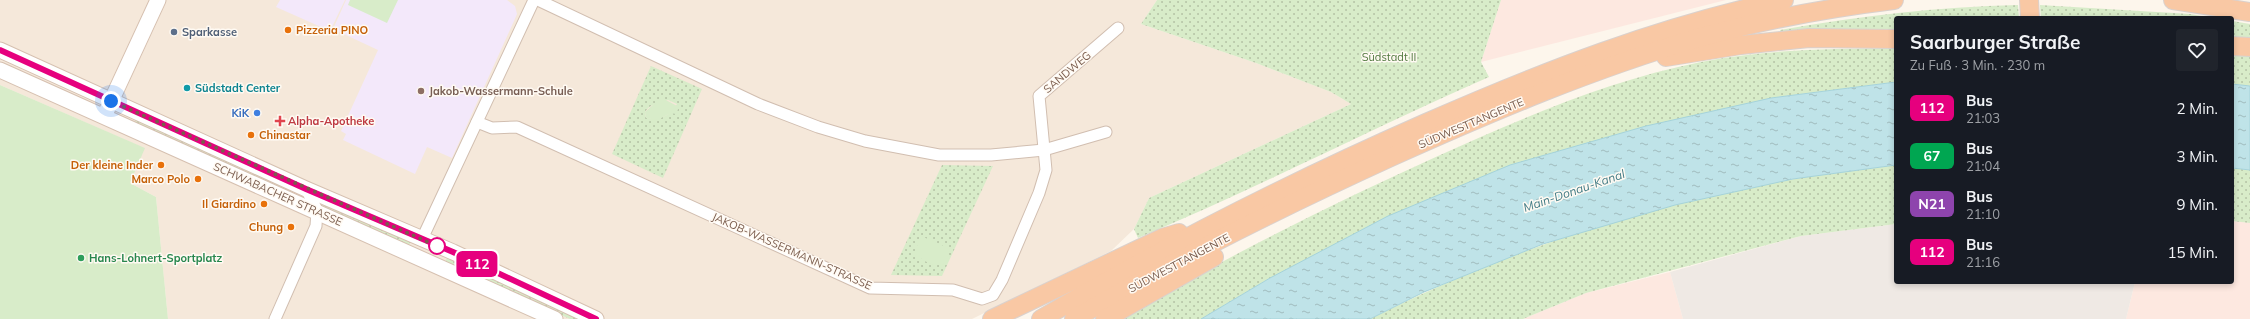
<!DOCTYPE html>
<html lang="de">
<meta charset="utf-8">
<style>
body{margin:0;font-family:Mulish,sans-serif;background:#20242c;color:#f1f3f6;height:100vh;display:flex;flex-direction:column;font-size:15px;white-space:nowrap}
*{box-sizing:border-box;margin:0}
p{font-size:13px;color:#9ea1a6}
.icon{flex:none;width:22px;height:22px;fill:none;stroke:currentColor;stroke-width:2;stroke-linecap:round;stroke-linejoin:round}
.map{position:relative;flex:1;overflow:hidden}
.panel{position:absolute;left:1894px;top:16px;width:340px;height:268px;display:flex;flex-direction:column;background:#171b24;border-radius:4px;box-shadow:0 2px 6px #0003}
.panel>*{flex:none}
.badge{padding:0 8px;border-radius:6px;font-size:14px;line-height:26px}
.you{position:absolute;width:20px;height:20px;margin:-10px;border:3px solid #fff;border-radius:50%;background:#1a73e8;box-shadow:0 0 0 6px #1a73e833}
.map>.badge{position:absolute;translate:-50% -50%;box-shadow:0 0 0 2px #fff}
.round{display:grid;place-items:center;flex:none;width:42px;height:42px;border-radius:4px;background:#20242c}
.headline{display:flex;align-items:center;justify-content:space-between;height:68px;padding:0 16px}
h1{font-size:19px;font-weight:700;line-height:30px}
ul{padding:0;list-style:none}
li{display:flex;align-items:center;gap:12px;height:48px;padding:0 16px}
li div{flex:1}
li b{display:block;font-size:15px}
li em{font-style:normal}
li .badge{min-width:44px;font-weight:700;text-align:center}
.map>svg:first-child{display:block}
.residential{fill:#f5e8da}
.commercial{fill:#fde8e0}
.industrial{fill:#efe9e4}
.education{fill:#f3e8fa}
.grass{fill:url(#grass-dots);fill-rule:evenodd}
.park{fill:#d8ecc9}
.water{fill:url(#water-ripples);stroke:#a5d3da}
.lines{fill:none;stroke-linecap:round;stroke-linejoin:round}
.minor-casing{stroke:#d1beb0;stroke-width:13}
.secondary-casing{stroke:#d6c0b0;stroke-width:17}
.trunk-casing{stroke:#dad1cd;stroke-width:20}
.minor{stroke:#fff;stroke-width:11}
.secondary{stroke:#fff;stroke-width:15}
.trunk{stroke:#f9c8a4;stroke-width:18}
.line-casing{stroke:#fff;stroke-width:9}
.line{stroke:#e6007e;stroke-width:6}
.walk{stroke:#7a5c4d;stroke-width:4;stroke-dasharray:0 7.2}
.food-dot{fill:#e8710a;stroke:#fffaf3;stroke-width:1.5}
.service-dot{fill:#5c6f8a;stroke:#fffaf3;stroke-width:1.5}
.culture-dot{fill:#0f9aa8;stroke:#fffaf3;stroke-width:1.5}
.education-dot{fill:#8d6e63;stroke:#fffaf3;stroke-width:1.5}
.shop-dot{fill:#3f7fe0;stroke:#fffaf3;stroke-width:1.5}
.health-dot{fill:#e0444e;stroke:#fffaf3;stroke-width:1.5}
.stop-dot{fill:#fff;stroke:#e6007e;stroke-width:2}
.leisure-dot{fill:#2e9e5b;stroke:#fffaf3;stroke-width:1.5}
.labels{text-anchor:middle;stroke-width:3;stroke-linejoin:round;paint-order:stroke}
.food-label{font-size:11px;font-weight:bold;fill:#c56008;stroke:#fffaf3;text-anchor:end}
.service-label{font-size:11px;font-weight:bold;fill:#4e5e75;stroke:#fffaf3;text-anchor:start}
.park-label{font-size:11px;fill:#537a41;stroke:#fffaf3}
.street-label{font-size:11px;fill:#7a5c4d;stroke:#fffaf3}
.culture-label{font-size:11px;font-weight:bold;fill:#0d838f;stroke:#fffaf3;text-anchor:start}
.education-label{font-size:11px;font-weight:bold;fill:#785e54;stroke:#fffaf3;text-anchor:start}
.shop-label{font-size:11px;font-weight:bold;fill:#366cbe;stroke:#fffaf3;text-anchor:end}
.health-label{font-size:11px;font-weight:bold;fill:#be3a42;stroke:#fffaf3;text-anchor:start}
.leisure-label{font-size:11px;font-weight:bold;fill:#27864d;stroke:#fffaf3;text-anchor:start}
.water-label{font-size:12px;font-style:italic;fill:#437c86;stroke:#fffaf3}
</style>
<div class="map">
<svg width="2250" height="319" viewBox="0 0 2250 319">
<defs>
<pattern id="grass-dots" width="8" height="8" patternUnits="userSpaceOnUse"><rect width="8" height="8" fill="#d8ecc9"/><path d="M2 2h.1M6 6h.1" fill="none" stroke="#b4c2a5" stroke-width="1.8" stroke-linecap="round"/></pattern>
<pattern id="water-ripples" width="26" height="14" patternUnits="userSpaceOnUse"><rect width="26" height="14" fill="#bfe3e8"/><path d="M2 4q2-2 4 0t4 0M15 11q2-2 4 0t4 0" fill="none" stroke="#a0bbbe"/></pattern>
</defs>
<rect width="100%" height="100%" fill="#fdf6ec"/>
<polygon class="residential" points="0,0 1157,0 1141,24 1256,63 1331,92 1351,104 1149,198 1134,229 1111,251 972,319 168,319 156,197 130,183 144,148 0,85"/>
<g class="commercial">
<polygon points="1501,0 1726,0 1481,62"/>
<polygon points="2232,221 2250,223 2250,319 2126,319 2135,282 2232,282"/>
<polygon points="1670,272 1683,319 1523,319 1586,293"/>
</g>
<polygon class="industrial" points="1896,224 1896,282 2135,282 2126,319 1683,319 1670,272 1801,236"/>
<g class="education">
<polygon points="280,0 345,0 330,31 276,7"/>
<polygon points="346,0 507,0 515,6 517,14 514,21 452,158 427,147 415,174 343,140 346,134 341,131 378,50 333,29"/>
</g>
<g class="grass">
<path d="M1157 0H1501L1481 62 1489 77C1371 129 1257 188 1138 238L1134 229 1149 198 1351 104 1331 92 1256 63 1141 24Z"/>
<path d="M2018 5 2019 18H1896V34L1782 37 1780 30C1859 16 1937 7 2018 5Z"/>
<polygon points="2040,5 2190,14 2212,18 2041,18"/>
<polygon points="2232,21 2250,24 2250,42 2232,42"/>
<path d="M1896 48V82L1771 98 1270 278 1201 319H1123C1224 257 1330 205 1438 156 1523 118 1609 80 1701 62 1766 49 1830 49 1896 48Z"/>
<polygon points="2232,55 2250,56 2250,86 2232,84"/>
<path d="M651 66 702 89 663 178 612 154ZM668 100 677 104C671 116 660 120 646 118L645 112C650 104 659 102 668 100Z"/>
<polygon points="137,118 294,190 292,193 134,124"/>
<polygon points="942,165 993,166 942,276 891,275"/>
<path d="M1896 165V224L1801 236 1586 293 1523 319H1370C1501 253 1649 203 1794 179 1828 173 1862 170 1896 165Z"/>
<polygon points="2232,168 2250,170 2250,223 2232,221"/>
<polygon points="319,201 412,240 409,245 318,204"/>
<polygon points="448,256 586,319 570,319 445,262"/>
</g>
<g class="park">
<polygon points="350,0 398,0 387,23 348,5"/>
<polygon points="0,85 145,148 130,183 156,197 168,319 0,319"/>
<polygon points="664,99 679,107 676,114 671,113 657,120 646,118 645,112 655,103"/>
<path d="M921 236 944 246 949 251 947 262C936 270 923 261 914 253Z"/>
</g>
<g class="water">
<polygon points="1896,82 1896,165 1793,179 1675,205 1543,244 1424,292 1370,319 1201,319 1270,278 1388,216 1510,165 1646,126 1771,98"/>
<polygon points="2232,84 2250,86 2250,170 2232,168"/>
</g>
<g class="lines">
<g class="minor-casing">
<g id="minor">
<polyline points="538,0 758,104 818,127 865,141 939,155 991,155 1044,150 1106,132"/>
<polyline points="477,122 492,128 517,127 870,288 953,290 982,299 993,295 1002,280 1039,193 1046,170 1039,96 1118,28"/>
<polyline points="422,239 534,0"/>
<polyline points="275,319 316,226 317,210 306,189"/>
</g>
</g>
<g class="secondary-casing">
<g id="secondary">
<polyline points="0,50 306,189 453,252 596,319"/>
<path d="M0 70C184 154 371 235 555 319"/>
<polyline points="107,110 158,0"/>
</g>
</g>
<g class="trunk-casing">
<g id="trunk">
<polyline points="2029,0 2030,18"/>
<polyline points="2173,0 2250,12"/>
<polyline points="2232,46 2250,47"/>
<polyline points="1666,57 1741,45 1809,38 1896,39"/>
<polyline points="992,319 1162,238 1179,233"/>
<path d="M1041 319C1165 246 1294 181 1426 123 1542 72 1660 26 1784 0"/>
<path d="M1074 319C1176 259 1284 206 1391 157 1491 112 1592 69 1698 38 1762 20 1828 8 1894 0"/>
<polyline points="1105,319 1214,257"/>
</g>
</g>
<use href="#minor" class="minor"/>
<use href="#secondary" class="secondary"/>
<use href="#trunk" class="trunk"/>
</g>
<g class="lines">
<g class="line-casing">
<polyline id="line" points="0,50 306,189 453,252 596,319"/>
</g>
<use href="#line" class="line"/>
<polyline class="walk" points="111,101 437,246"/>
</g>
<g class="food-dot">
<circle cx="288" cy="30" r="4"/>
<circle cx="251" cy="135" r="4"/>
<circle cx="161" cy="165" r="4"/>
<circle cx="198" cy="179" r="4"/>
<circle cx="264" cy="204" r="4"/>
<circle cx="291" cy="227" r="4"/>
</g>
<circle class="service-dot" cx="174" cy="32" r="4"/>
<circle class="culture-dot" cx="187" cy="88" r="4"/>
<circle class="education-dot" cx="421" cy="91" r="4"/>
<circle class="shop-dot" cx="257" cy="113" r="4"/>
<path class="health-dot" d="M278 115h4v4h4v4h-4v4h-4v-4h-4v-4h4z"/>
<circle class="stop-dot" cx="437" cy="246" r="8"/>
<circle class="leisure-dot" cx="81" cy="258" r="4"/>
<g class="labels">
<g class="food-label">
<text x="296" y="34" text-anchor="start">Pizzeria PINO</text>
<text x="259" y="139" text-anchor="start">Chinastar</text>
<text x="153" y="169">Der kleine Inder</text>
<text x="190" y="183">Marco Polo</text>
<text x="256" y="208">Il Giardino</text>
<text x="283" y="231">Chung</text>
</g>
<g class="service-label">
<text x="182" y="36">Sparkasse</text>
</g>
<g class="park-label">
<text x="1389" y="61">Südstadt II</text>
</g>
<g class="street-label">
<text transform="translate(1067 72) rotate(-40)" y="4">SANDWEG</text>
<text transform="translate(1471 123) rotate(-23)" y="4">SÜDWESTTANGENTE</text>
<text transform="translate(278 194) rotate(24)" y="4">SCHWABACHER STRASSE</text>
<text transform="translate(792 251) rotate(24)" y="4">JAKOB-WASSERMANN-STRASSE</text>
<text transform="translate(1179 263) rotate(-28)" y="4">SÜDWESTTANGENTE</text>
</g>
<g class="culture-label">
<text x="195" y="92">Südstadt Center</text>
</g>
<g class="education-label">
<text x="429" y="95">Jakob-Wassermann-Schule</text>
</g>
<g class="shop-label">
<text x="249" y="117">KiK</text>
</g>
<g class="health-label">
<text x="288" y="125">Alpha-Apotheke</text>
</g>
<g class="leisure-label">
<text x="89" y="262">Hans-Lohnert-Sportplatz</text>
</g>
<g class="water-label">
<text transform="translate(1574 191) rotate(-19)" y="4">Main-Donau-Kanal</text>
</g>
</g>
</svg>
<div class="you" style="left:111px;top:101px"></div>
<b class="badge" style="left:477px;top:264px;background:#e6007e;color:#fff">112</b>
<section class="panel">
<div class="headline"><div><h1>Saarburger Straße</h1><p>Zu Fuß · 3 Min. · 230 m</p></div><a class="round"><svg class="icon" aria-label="heart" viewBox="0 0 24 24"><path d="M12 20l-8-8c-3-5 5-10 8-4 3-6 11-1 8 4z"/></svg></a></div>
<ul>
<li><span class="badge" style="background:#e6007e;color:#fff">112</span><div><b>Bus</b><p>21:03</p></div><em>2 Min.</em></li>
<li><span class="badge" style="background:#00a651;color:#fff">67</span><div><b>Bus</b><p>21:04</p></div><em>3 Min.</em></li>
<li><span class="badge" style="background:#8e44ad;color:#fff">N21</span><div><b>Bus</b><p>21:10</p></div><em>9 Min.</em></li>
<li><span class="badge" style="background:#e6007e;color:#fff">112</span><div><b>Bus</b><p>21:16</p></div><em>15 Min.</em></li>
</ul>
</section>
</div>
